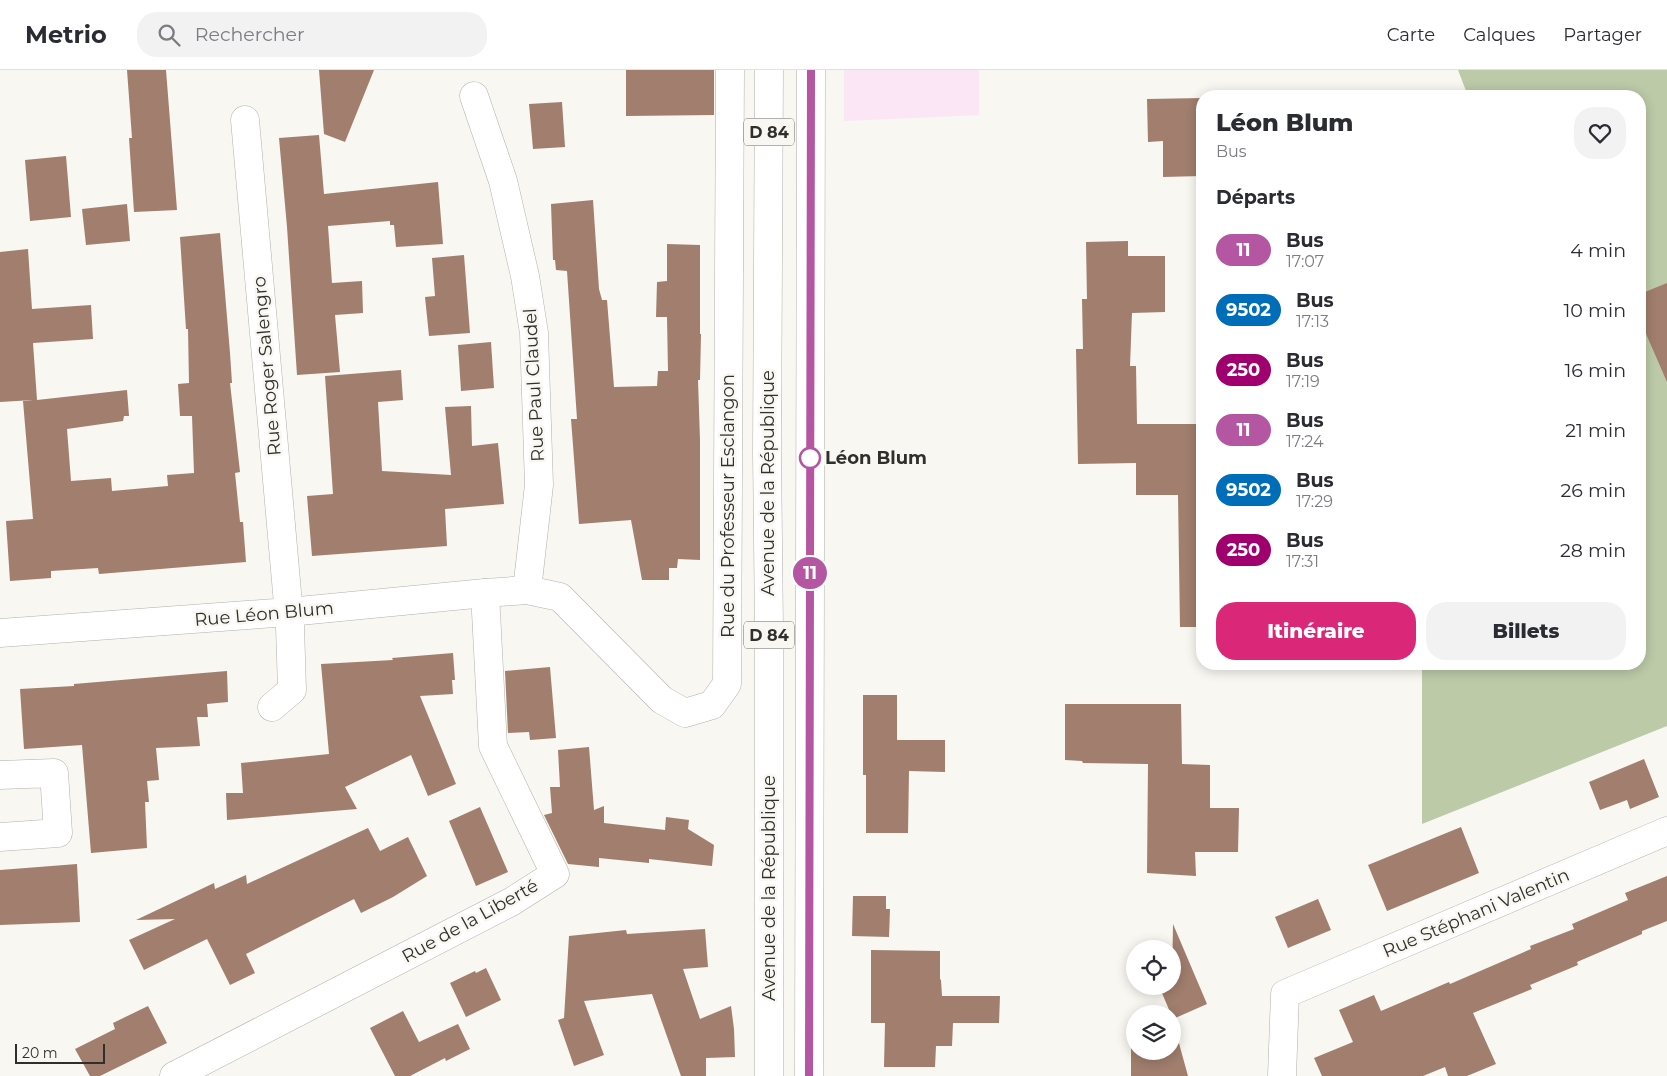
<!DOCTYPE html>
<html lang="fr">
<meta charset="utf-8">
<style>
body{margin:0;font-family:Montserrat,sans-serif;background:#f2f2f3;color:#2b2b33;height:100vh;display:flex;flex-direction:column;font-size:19px;white-space:nowrap}
*{box-sizing:border-box;margin:0}
p{font-size:16px;color:#7c7c81}
.icon{flex:none;width:28px;height:28px;fill:none;stroke:currentColor;stroke-width:2;stroke-linecap:round;stroke-linejoin:round}
.map{position:relative;flex:1;overflow:hidden}
.side{position:absolute;left:1196px;top:20px;width:450px;height:580px;display:flex;flex-direction:column;background:#fff;border-radius:20px;box-shadow:0 2px 12px #0003}
.side>*{flex:none}
.badge{padding:0 10px;border-radius:16px;font-size:18px;line-height:32px}
.buttons{position:absolute;left:1126px;top:870px;display:grid;gap:10px}
.buttons a{display:grid;place-items:center;width:55px;height:55px;border-radius:50%;background:#fff;box-shadow:0 2px 12px #0003;font-size:25px}
.scale{position:absolute;left:15px;bottom:12px;width:90px;box-sizing:border-box;padding-left:5px;border:2px solid #2f2f2c;border-top:0;font-size:14px;line-height:18px;white-space:nowrap;color:#2f2f2c;-webkit-text-stroke:4px #f8f7f1;paint-order:stroke}
.map>.badge{position:absolute;translate:-50% -50%;box-shadow:0 0 0 2px #fff}
h2{padding:0 20px;font-size:19px;line-height:45px}
.round{display:grid;place-items:center;flex:none;width:52px;height:52px;border-radius:20px;background:#f2f2f3}
.headline{display:flex;align-items:center;justify-content:space-between;height:85px;padding:0 20px}
h1{font-size:24px;font-weight:800;line-height:38px}
.button{display:flex;gap:10px;margin-top:auto;padding:10px 20px}
.button a{flex:1;height:58px;border-radius:20px;background:#db2777;color:#fff;font-size:20px;font-weight:800;line-height:58px;text-align:center}
.button a+a{background:#f2f2f3;color:#2b2b33}
ul{padding:0;list-style:none}
li{display:flex;align-items:center;gap:15px;height:60px;padding:0 20px}
li div{flex:1}
li b{display:block;font-size:19px}
li em{font-style:normal}
li .badge{min-width:55px;font-weight:700;text-align:center}
header{display:flex;align-items:center;gap:30px;box-sizing:border-box;height:70px;padding:0 25px;background:#fff;border-bottom:1px solid #e1e1e2}
header strong{font-size:24px}
nav{display:flex;gap:28px;margin-inline-start:auto;font-size:18px}
.search{width:350px;height:45px;background:#f2f2f3;display:flex;align-items:center;gap:12px;box-sizing:border-box;padding:0 18px;border-radius:20px;color:#7c7c81;font-size:19px}
.map>svg:first-child{display:block}
.commercial{fill:#fae6f5}
.green{fill:#bccaa8}
.building{fill:#a17e6e}
.lines{fill:none;stroke-linecap:round;stroke-linejoin:round}
.minor-casing{stroke:#b1b0ab;stroke-width:29}
.primary-casing{stroke:#b1b0ab;stroke-width:29}
.minor{stroke:#fff;stroke-width:28}
.primary{stroke:#fff;stroke-width:28}
.line-casing{stroke:#fff;stroke-width:11}
.line{stroke:#b456a1;stroke-width:8}
.stop-dot{fill:#fff;stroke:#b456a1;stroke-width:2.5}
.labels{text-anchor:middle;stroke-width:5;stroke-linejoin:round;paint-order:stroke}
.shield{fill:#f8f7f1;stroke:#6b6b67;stroke-width:1}
.shield-label{font-size:16px;font-weight:bold;fill:#2f2f2c}
.street-label{font-size:18px;fill:#2f2f2c;stroke:#f8f7f1}
.stop-label{font-size:18px;font-weight:bold;fill:#2f2f2c;stroke:#f8f7f1;text-anchor:start}
</style>
<header>
<strong>Metrio</strong>
<div class="search"><svg class="icon" aria-label="search" viewBox="0 0 24 24"><circle cx="10" cy="10" r="6"/><path d="M15 15l6 6"/></svg>Rechercher</div>
<nav><a>Carte</a><a>Calques</a><a>Partager</a></nav>
</header>
<div class="map">
<svg width="1667" height="1006" viewBox="0 0 1667 1006">
<rect width="100%" height="100%" fill="#f8f7f1"/>
<polygon class="commercial" points="844,0 979,0 979,45 844,51"/>
<polygon class="green" points="1458,0 1667,0 1667,656 1422,754 1422,594 1640,594 1640,26 1468,26"/>
<g class="building">
<polygon points="127,0 166,0 177,140 134,142 129,68 132,68"/>
<polygon points="319,0 374,0 345,72 324,64"/>
<polygon points="626,0 714,0 714,45 626,46"/>
<polygon points="1202,28 1202,106 1163,107 1163,71 1148,72 1147,29"/>
<polygon points="562,32 565,77 533,79 529,34"/>
<polygon points="319,65 324,124 438,112 443,174 396,177 394,155 390,155 390,151 328,156 332,213 362,211 363,243 335,245 340,302 297,305 287,157 279,68"/>
<polygon points="66,86 71,147 30,151 25,90"/>
<polygon points="593,130 599,219 602,230 607,230 614,317 657,316 658,301 668,301 667,247 656,247 657,212 667,211 667,174 700,175 700,264 701,264 700,310 698,310 700,370 700,490 678,489 677,498 669,498 669,510 642,510 631,450 579,454 571,349 577,349 567,201 556,200 555,190 553,190 551,134"/>
<polygon points="127,134 130,171 86,175 82,139"/>
<polygon points="220,163 230,283 232,313 230,313 240,402 235,403 240,452 243,452 246,492 99,504 98,498 51,501 51,508 10,511 6,451 33,449 23,331 33,330 0,332 0,182 28,179 32,239 91,235 93,269 33,273 37,330 127,320 129,346 124,346 123,351 67,359 71,411 111,408 112,421 168,416 167,405 194,403 192,346 180,346 178,314 189,313 188,259 186,259 180,167"/>
<polygon points="1128,171 1128,186 1165,186 1165,242 1132,243 1130,296 1136,296 1137,354 1196,354 1196,356 1202,356 1202,557 1180,557 1178,425 1136,425 1136,393 1078,394 1076,279 1083,279 1082,229 1087,229 1086,172"/>
<polygon points="464,185 470,263 429,266 425,227 435,226 432,188"/>
<polygon points="1667,213 1667,312 1640,250 1640,224"/>
<polygon points="491,272 494,318 461,321 458,275"/>
<polygon points="401,300 403,330 378,332 382,401 451,405 445,337 471,336 472,376 498,373 504,434 445,439 447,476 312,486 307,426 333,424 325,306"/>
<polygon points="453,583 455,610 452,610 453,624 420,626 456,714 428,726 411,685 345,717 357,739 227,750 226,723 243,723 241,693 329,684 321,594 393,590 392,588"/>
<polygon points="550,597 556,668 530,670 529,662 508,663 505,601"/>
<polygon points="227,601 228,632 207,634 208,647 197,647 200,676 156,678 159,710 147,711 149,732 145,732 147,778 91,783 82,675 24,679 20,619 74,616 74,614"/>
<polygon points="863,625 897,625 897,670 945,670 945,702 909,701 908,763 866,763 866,705 863,705"/>
<polygon points="1065,634 1181,634 1182,694 1210,695 1210,738 1239,738 1238,782 1195,782 1196,806 1147,803 1148,694 1083,693 1082,691 1065,690"/>
<polygon points="589,677 594,740 604,736 604,753 665,760 666,747 689,750 688,759 714,775 712,796 649,789 649,793 599,788 599,797 568,794 544,745 552,743 550,717 560,717 558,680"/>
<polygon points="1644,689 1659,727 1630,739 1627,730 1600,740 1589,712"/>
<polygon points="480,737 508,802 476,816 449,751"/>
<polygon points="1461,757 1479,803 1387,841 1368,795"/>
<polygon points="368,758 380,781 408,767 427,806 393,827 361,843 354,829 246,884 255,903 230,915 207,869 144,900 129,870 175,849 136,850 214,813 215,819 246,805 247,814"/>
<polygon points="77,794 80,852 0,855 0,800"/>
<polygon points="1667,806 1667,851 1642,861 1642,864 1577,892 1578,895 1530,915 1532,919 1473,943 1496,994 1467,1006 1448,1006 1445,997 1423,1006 1322,1006 1314,988 1353,972 1339,940 1374,925 1381,941 1449,912 1450,914 1531,879 1530,876 1574,859 1572,854 1628,830 1625,823"/>
<polygon points="853,826 886,826 886,839 890,839 889,867 852,866"/>
<polygon points="1318,829 1331,860 1288,878 1275,847"/>
<polygon points="1173,854 1207,934 1173,949 1159,916 1172,916"/>
<polygon points="705,859 708,897 683,899 700,949 731,936 734,959 735,987 706,988 706,1006 681,1006 652,924 584,931 604,985 574,996 558,950 564,948 569,866 626,860 627,864"/>
<polygon points="871,880 940,881 940,909 941,910 942,926 1000,926 999,953 953,953 952,976 936,976 935,997 884,997 885,953 871,953"/>
<polygon points="486,898 501,930 466,947 450,913 475,901 476,903"/>
<polygon points="148,936 167,973 100,1006 90,1006 75,979 115,959 113,953"/>
<polygon points="403,941 419,972 458,954 470,979 446,991 445,988 410,1006 395,1006 370,958"/>
<polygon points="1177,966 1188,1006 1131,1006 1131,978 1135,977 1135,981 1172,981 1172,968"/>
</g>
<g class="lines">
<g class="minor-casing">
<g id="minor">
<polyline points="474,26 503,111 525,206 534,263 539,415 527,520"/>
<polyline points="245,50 290,556 292,620 272,637"/>
<polyline points="0,563 289,542 485,523 527,520 560,527 662,630 685,643 712,635 727,614 730,0"/>
<polyline points="0,705 54,703 58,763 0,767"/>
<polyline points="174,1006 511,832 555,804 493,676 485,523"/>
<polyline points="1282,1006 1285,924 1667,761"/>
</g>
</g>
<g class="primary-casing">
<g id="primary">
<polyline points="769,1006 769,561 767,382 769,0"/>
<polyline points="809,1006 811,0"/>
</g>
</g>
<use href="#minor" class="minor"/>
<use href="#primary" class="primary"/>
</g>
<g class="lines">
<g class="line-casing">
<polyline id="line" points="809,1006 811,0"/>
</g>
<use href="#line" class="line"/>
</g>
<circle class="stop-dot" cx="810" cy="388" r="10"/>
<g class="labels">
<g class="shield">
<rect x="744" y="48.5" width="50" height="27" rx="4"/>
<rect x="744" y="551.5" width="50" height="27" rx="4"/>
</g>
<g class="shield-label">
<text x="769" y="68">D 84</text>
<text x="769" y="571">D 84</text>
</g>
<g class="street-label">
<text transform="translate(267 296) rotate(-95)" y="6">Rue Roger Salengro</text>
<text transform="translate(534 315) rotate(-93)" y="6">Rue Paul Claudel</text>
<text transform="translate(768 413) rotate(-90)" y="6">Avenue de la République</text>
<text transform="translate(728 436) rotate(-90)" y="6">Rue du Professeur Esclangon</text>
<text transform="translate(264 544) rotate(-5)" y="6">Rue Léon Blum</text>
<text transform="translate(769 818) rotate(-90)" y="6">Avenue de la République</text>
<text transform="translate(1476 843) rotate(-23)" y="6">Rue Stéphani Valentin</text>
<text transform="translate(470 851) rotate(-29)" y="6">Rue de la Liberté</text>
</g>
<g class="stop-label">
<text x="825" y="394">Léon Blum</text>
</g>
</g>
</svg>
<div class="buttons">
<a><svg class="icon" aria-label="locate" viewBox="0 0 24 24"><circle cx="12" cy="12" r="6"/><path d="M12 2v4M12 18v4M2 12h4M18 12h4"/></svg></a>
<a><svg class="icon" aria-label="layers" viewBox="0 0 24 24"><path d="M12 4l9 5-9 5-9-5zM3 14l9 5 9-5"/></svg></a>
</div>
<div class="scale">20 m</div>
<b class="badge" style="left:810px;top:503px;background:#b456a1;color:#fff">11</b>
<section class="side">
<div class="headline"><div><h1>Léon Blum</h1><p>Bus</p></div><a class="round"><svg class="icon" aria-label="heart" viewBox="0 0 24 24"><path d="M12 20l-8-8c-3-5 5-10 8-4 3-6 11-1 8 4z"/></svg></a></div>
<h2>Départs</h2>
<ul>
<li><span class="badge" style="background:#b456a1;color:#fff">11</span><div><b>Bus</b><p>17:07</p></div><em>4 min</em></li>
<li><span class="badge" style="background:#006db8;color:#fff">9502</span><div><b>Bus</b><p>17:13</p></div><em>10 min</em></li>
<li><span class="badge" style="background:#a0006e;color:#fff">250</span><div><b>Bus</b><p>17:19</p></div><em>16 min</em></li>
<li><span class="badge" style="background:#b456a1;color:#fff">11</span><div><b>Bus</b><p>17:24</p></div><em>21 min</em></li>
<li><span class="badge" style="background:#006db8;color:#fff">9502</span><div><b>Bus</b><p>17:29</p></div><em>26 min</em></li>
<li><span class="badge" style="background:#a0006e;color:#fff">250</span><div><b>Bus</b><p>17:31</p></div><em>28 min</em></li>
</ul>
<div class="button"><a>Itinéraire</a><a>Billets</a></div>
</section>
</div>
